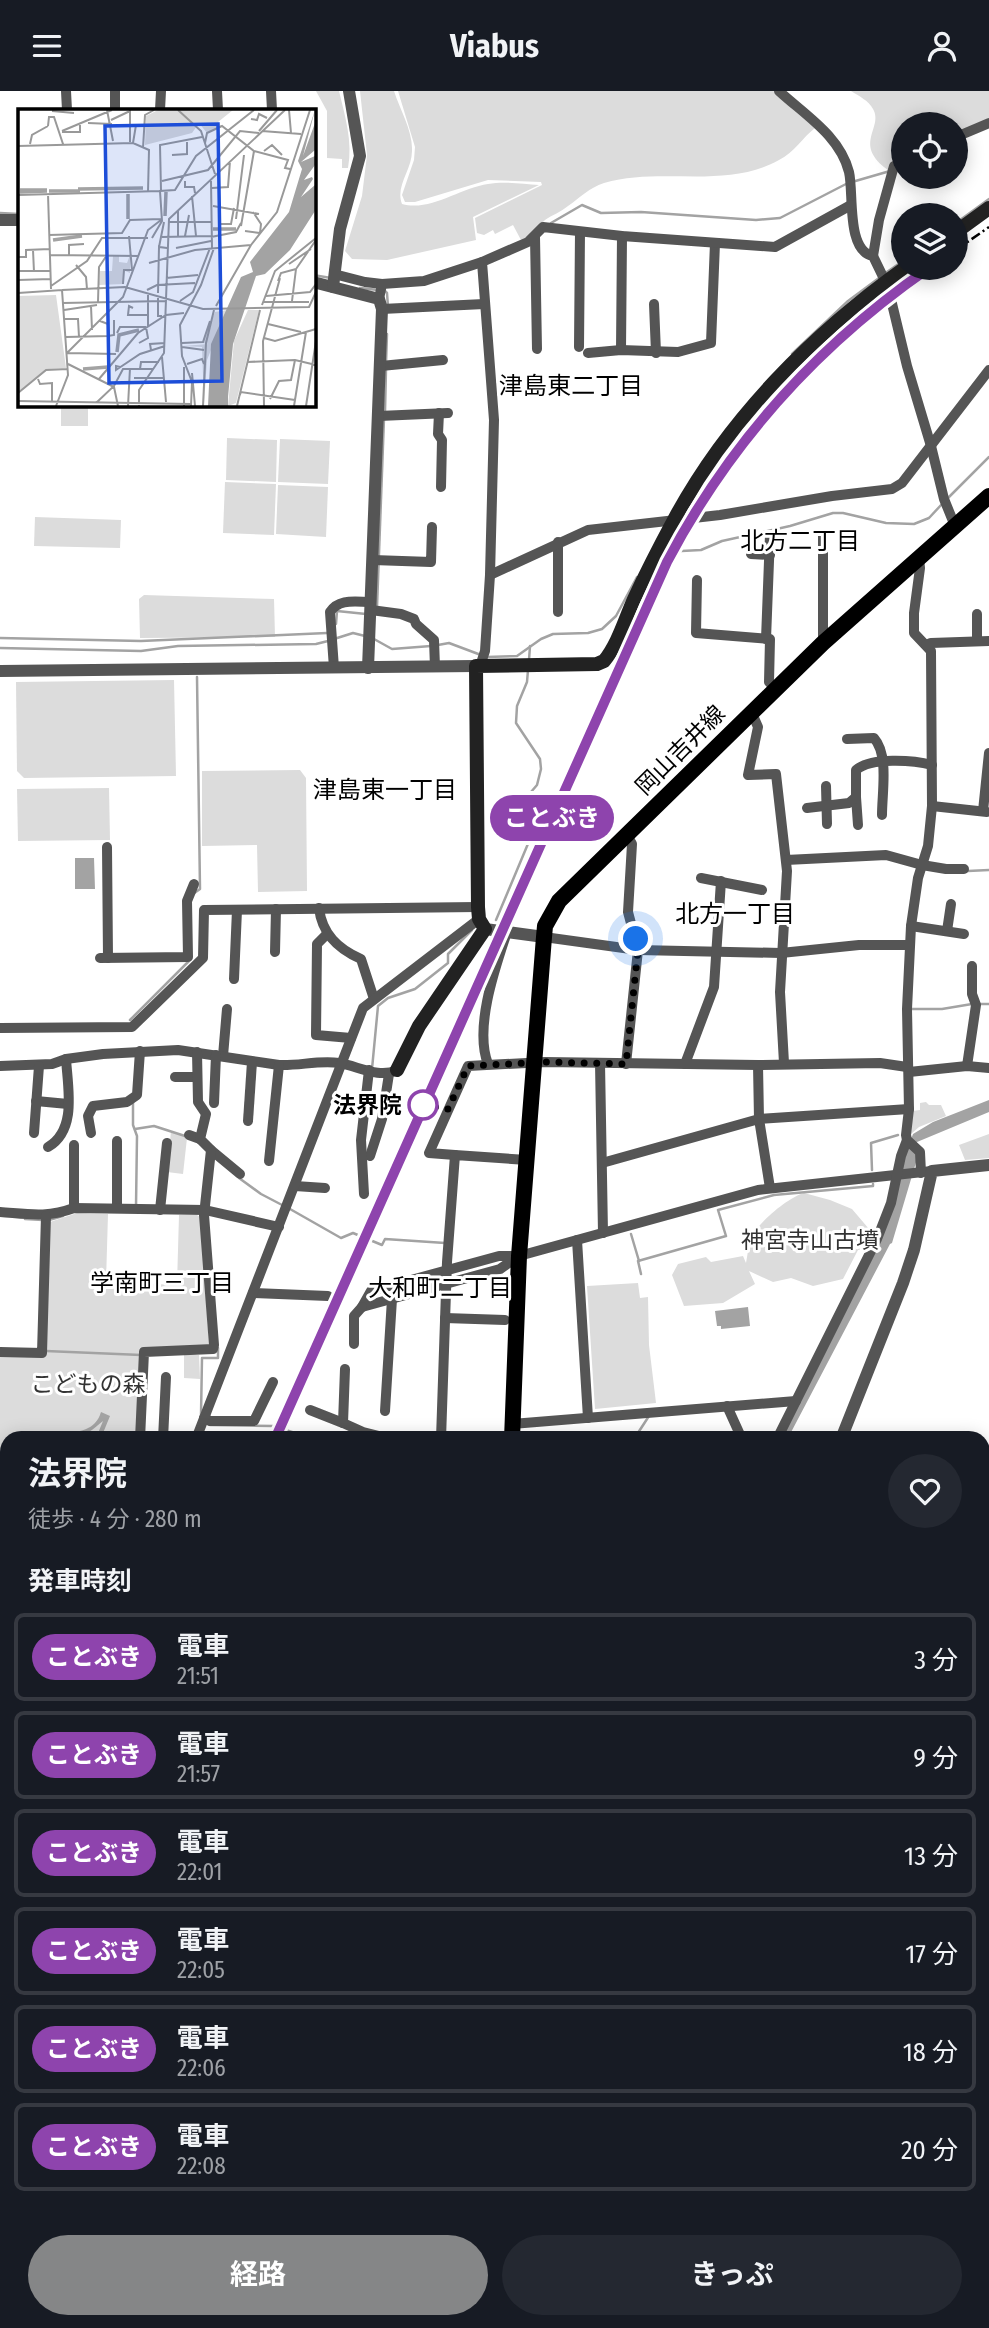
<!DOCTYPE html>
<html lang="ja">
<meta charset="utf-8">
<style>
body{margin:0;font-family:"Fira Sans Condensed","Noto Sans JP",sans-serif;background:#242831;color:#f1f3f6;height:100vh;display:flex;flex-direction:column;font-size:26px;white-space:nowrap}
*{box-sizing:border-box;margin:0}
p{font-size:23px;color:#9ea1a6}
.icon{flex:none;width:38px;height:38px;fill:none;stroke:currentColor;stroke-width:2;stroke-linecap:round;stroke-linejoin:round}
.map{position:relative;flex:1;overflow:hidden}
.sheet{position:absolute;left:0px;top:1340px;width:990px;height:898px;display:flex;flex-direction:column;background:#171b24;border-radius:21px 21px 0 0;box-shadow:0 4px 18px #0003}
.sheet>*{flex:none}
.badge{padding:0 14px;border-radius:23px;font-size:24px;line-height:46px}
.tools{position:absolute;left:891px;top:21px;display:grid;gap:14px}
.tools a{display:grid;place-items:center;width:77px;height:77px;border-radius:50%;background:#171b24;box-shadow:0 4px 18px #0003;font-size:35px}
.you{position:absolute;width:35px;height:35px;margin:-18px;border:5px solid #fff;border-radius:50%;background:#1a73e8;box-shadow:0 0 0 10px #1a73e833}
.map>.badge{position:absolute;translate:-50% -50%;box-shadow:0 0 0 4px #fff}
h2{padding:0 28px;font-size:26px;line-height:63px}
.round{display:grid;place-items:center;flex:none;width:74px;height:74px;border-radius:37px;background:#242831}
.headline{display:flex;align-items:center;justify-content:space-between;height:119px;padding:0 28px}
h1{font-size:33px;font-weight:700;line-height:52px}
.cta{display:flex;gap:14px;margin-top:auto;padding:14px 28px}
.cta a{flex:1;height:80px;border-radius:42px;background:#858687;color:#fff;font-size:28px;font-weight:700;line-height:80px;text-align:center}
.cta a+a{background:#242831;color:#f1f3f6}
ul{padding:0;list-style:none}
li{display:flex;align-items:center;gap:21px;height:88px;margin:0 14px 10px;padding:0 14px;border:4px solid #363941;border-radius:10px}
li div{flex:1}
li b{display:block;font-size:26px}
li em{font-style:normal}
li .badge{min-width:77px;font-weight:700;text-align:center}
header{display:flex;justify-content:space-between;align-items:center;height:91px;padding:0 28px;background:#171b24;font-size:32px;font-weight:700}
.map>svg:first-child{display:block}
.green{fill:#dcdcdc}
.water{fill:#a3a3a3}
.lines{fill:none;stroke-linecap:round;stroke-linejoin:round}
.stream{stroke:#a3a3a3;stroke-width:2.5}
.minor{stroke:#555;stroke-width:10}
.tertiary{stroke:#555;stroke-width:12}
.secondary{stroke:#222;stroke-width:14}
.primary{stroke:#000;stroke-width:16}
.rail{stroke:#000;stroke-width:2.5;stroke-dasharray:10 3.5 2 3.5;stroke-linecap:butt}
.line-casing{stroke:#fff;stroke-width:16}
.line{stroke:#8e44ad;stroke-width:10}
.walk{stroke:#000;stroke-width:7;stroke-dasharray:0 12.6}
.stop-dot{fill:#fff;stroke:#8e44ad;stroke-width:3.5}
.labels{text-anchor:middle;stroke-width:6;stroke-linejoin:round;paint-order:stroke}
.street-label{font-size:23px;fill:#000;stroke:#fff}
.stop-label{font-size:23px;font-weight:bold;fill:#000;stroke:#fff;text-anchor:end}
.park-label{font-size:23px;fill:#333;stroke:#fff}
.neighbourhood-label{font-size:24px;fill:#000;stroke:#fff}
.inset-river{fill:none;stroke:#a3a3a3;stroke-width:3.5}
.inset-road{fill:none;stroke:#999;stroke-width:2}
.view{fill:#1d4ed8;fill-opacity:0.15;stroke:#1d4ed8;stroke-width:3.5}
.inset-edge{fill:none;stroke:#000;stroke-width:3.5}
</style>
<header><svg class="icon" aria-label="menu" viewBox="0 0 24 24"><path d="M4 6h16M4 12h16M4 18h16"/></svg>Viabus<svg class="icon" aria-label="person" viewBox="0 0 24 24"><circle cx="12" cy="8" r="4"/><path d="M4 21q1-7 8-7t8 7"/></svg></header>
<div class="map">
<svg width="989" height="2237" viewBox="0 0 989 2237">
<rect width="100%" height="100%" fill="#fff"/>
<g class="green">
<path d="M316 0H339C345 25 353 51 348 77H342V68L327 67V20Z"/>
<path d="M360 0H394C400 19 413 40 412 60 412 79 395 95 402 113 430 121 460 97 488 93 504 90 523 93 539 94L473 126 476 149 387 169 352 168 345 160 362 105 367 64Z"/>
<path d="M398 0H775L815 37C802 47 795 61 779 69 725 99 662 75 604 92 589 97 581 106 568 115 561 121 552 124 545 129 536 137 532 144 521 149L513 134 495 143 493 139 484 144 477 142 475 127 542 94 541 91 488 89 415 111H405L402 104 414 69 415 56Z"/>
<path d="M851 0H989V30L956 45V33H903V68L894 72 888 79C852 53 884 37 873 18 869 10 859 5 851 0Z"/>
<rect x="61" y="313" width="27" height="22"/>
<polygon points="227,347 277,349 276,391 226,389"/>
<polygon points="280,348 330,350 328,393 278,391"/>
<polygon points="225,391 276,393 274,444 223,442"/>
<polygon points="278,394 328,396 326,446 276,443"/>
<polygon points="35,426 121,429 120,457 34,455"/>
<polygon points="144,504 274,508 275,546 140,547 139,508"/>
<polygon points="174,589 176,685 24,687 17,680 16,591"/>
<polygon points="300,679 306,687 307,800 258,801 257,754 202,755 202,680"/>
<polygon points="109,697 110,749 18,750 17,698"/>
<polygon points="926,1011 929,1014 941,1014 946,1025 919,1036 911,1043 912,1020 920,1019 920,1012"/>
<polygon points="171,1040 187,1047 183,1083 167,1081"/>
<polygon points="989,1043 989,1067 965,1069 959,1054"/>
<path d="M804 1102 830 1109 852 1118 875 1145 869 1158 858 1159 843 1188 813 1195 791 1187 773 1191 749 1180 755 1193 723 1212 684 1215 672 1184 678 1173 706 1166 711 1171 743 1165 746 1172C748 1163 748 1153 753 1144 760 1130 789 1106 804 1102Z"/>
<polygon points="77,1122 108,1123 106,1191 177,1194 179,1124 197,1124 201,1127 209,1255 141,1258 137,1347 7,1348 7,1380 0,1380 0,1263 45,1265 50,1131"/>
<polygon points="638,1192 640,1207 648,1206 649,1254 656,1312 595,1318 587,1195"/>
<polygon points="184,1263 199,1264 200,1288 184,1287"/>
<polygon points="984,1424 989,1424 989,1482 984,1483"/>
<polygon points="984,1619 989,1619 989,1732 984,1745"/>
</g>
<g class="water">
<polygon points="75,767 94,767 95,798 75,798"/>
<polygon points="989,1009 989,1021 917,1051 917,1068 892,1152 890,1153 788,1347 780,1348 860,1189 913,1043 933,1031"/>
<polygon points="748,1216 750,1235 721,1238 721,1235 717,1235 715,1220"/>
<path d="M101 1321 110 1325 101 1347H96L103 1330C92 1339 77 1353 63 1345L21 1347C26 1345 31 1343 37 1342 58 1339 93 1349 101 1321Z"/>
<polygon points="989,1732 989,2058 984,2055 984,1745"/>
<polygon points="986,2161 989,2165 989,2237 978,2237 979,2231 984,2231 984,2164"/>
</g>
<g class="lines">
<g class="stream">
<polyline points="852,91 890,80"/>
<polyline points="0,122 19,123"/>
<polyline points="551,132 582,114 601,122 641,121 756,129 780,127 846,93"/>
<polyline points="956,132 989,108"/>
<polyline points="884,183 903,170"/>
<polyline points="313,184 331,187"/>
<polyline points="360,197 378,199"/>
<polyline points="384,199 387,202 388,216"/>
<polyline points="792,263 848,210 879,187"/>
<polyline points="386,272 387,243"/>
<polyline points="385,321 386,278"/>
<polyline points="947,408 989,366"/>
<polyline points="662,461 701,459 722,450 790,435 833,422 843,422 886,432 914,433 929,427 942,413"/>
<polyline points="377,516 384,327"/>
<polyline points="336,533 337,520 366,523"/>
<polyline points="0,547 141,550 327,542"/>
<polyline points="334,548 353,542 365,545"/>
<polyline points="374,548 392,558 431,555"/>
<polyline points="438,554 449,552 481,564"/>
<polyline points="0,557 141,560 178,555 316,553 328,550"/>
<polyline points="487,566 517,565 541,548 553,543 588,542 602,538 616,525 637,486"/>
<polyline points="529,569 530,555"/>
<polyline points="968,780 989,779"/>
<polyline points="193,803 200,798 197,586"/>
<polyline points="496,829 530,748 531,701 537,694 541,678 540,668 516,632 517,615 527,591 528,579"/>
<polyline points="448,871 448,863 472,839"/>
<polyline points="477,884 478,885"/>
<polyline points="978,913 989,913"/>
<polyline points="912,918 942,918 972,913"/>
<polyline points="130,929 190,869"/>
<polyline points="372,978 378,915 388,907 415,898 448,872"/>
<polyline points="133,1012 133,1034 137,1045 136,1115"/>
<polyline points="135,1038 154,1035 185,1045"/>
<polyline points="872,1079 871,1052 898,1044"/>
<polyline points="239,1087 261,1103 284,1115"/>
<polyline points="290,1118 341,1147 353,1142 382,1154 385,1148 445,1152"/>
<polyline points="25,1128 43,1129"/>
<polyline points="49,1129 63,1125"/>
<polyline points="631,1143 639,1170"/>
<polyline points="641,1183 638,1170 726,1145 718,1119 774,1104 873,1095 873,1093"/>
<polyline points="46,1260 141,1264"/>
<polyline points="201,1324 202,1267 218,1267 218,1257"/>
<polyline points="210,1334 273,1335 314,1348"/>
<polyline points="634,1348 649,1325"/>
</g>
<g class="minor">
<polyline points="66,0 67,19"/>
<polyline points="217,0 218,19"/>
<polyline points="271,0 272,19"/>
<path d="M779 0C805 24 840 45 849 81 854 102 846 160 873 165L888 196 907 275 931 355 944 408 955 435"/>
<polyline points="115,19 115,0"/>
<polyline points="160,19 161,0"/>
<polyline points="956,46 989,32"/>
<polyline points="535,146 537,258"/>
<polyline points="873,165 879,129 894,75 903,71"/>
<polyline points="334,183 365,191 382,193"/>
<polyline points="379,208 382,193 424,190 482,171"/>
<polyline points="654,213 656,262"/>
<polyline points="382,218 484,213"/>
<polyline points="579,256 580,141"/>
<polyline points="621,259 622,145"/>
<polyline points="588,262 621,259 678,261 711,252 715,152"/>
<polyline points="381,275 443,269"/>
<polyline points="439,322 438,343 442,349 441,396"/>
<polyline points="379,325 448,322"/>
<polyline points="558,451 558,521"/>
<polyline points="751,463 770,464"/>
<polyline points="919,467 920,477 914,522 914,542 931,560 932,715 928,755 918,787 911,835 907,918 909,1018 906,1044 907,1049 920,1061 921,1082"/>
<polyline points="373,469 431,471 432,436"/>
<polyline points="490,484 588,439 720,424 832,405 892,398 902,392 989,279"/>
<polyline points="697,489 696,542 770,548 769,591 775,597"/>
<polyline points="371,519 401,523 414,528 416,533 434,549 435,576"/>
<polyline points="977,523 977,550"/>
<polyline points="766,548 770,444"/>
<polyline points="823,552 823,444"/>
<polyline points="926,554 931,552 989,550"/>
<polyline points="480,575 485,560 490,484 494,329 482,171 528,151 543,136 622,145 775,156 851,114"/>
<path d="M334 577 330 521C339 507 356 511 371 511"/>
<polyline points="751,620 758,636 748,684 776,683 787,780 780,901 784,972"/>
<path d="M847 648 874 647C889 664 882 701 882 724"/>
<polyline points="826,695 827,733"/>
<polyline points="856,706 858,734"/>
<polyline points="932,715 987,721"/>
<path d="M807 717 849 712 856 706V679C871 666 913 669 932 674"/>
<polyline points="983,720 989,662"/>
<polyline points="107,756 108,867"/>
<polyline points="786,769 886,764 922,774 946,778 964,778"/>
<polyline points="701,787 762,799"/>
<path d="M319 817C322 843 338 858 361 868L374 908"/>
<polyline points="911,835 964,843"/>
<polyline points="947,840 951,813"/>
<polyline points="327,843 317,853 316,944 351,947"/>
<polyline points="544,846 638,859 781,862 859,854 910,854"/>
<polyline points="275,861 276,818"/>
<polyline points="100,867 188,866 187,810 194,793"/>
<polyline points="234,888 237,819"/>
<polyline points="0,937 132,936 203,867 204,819 478,816"/>
<polyline points="223,965 227,918"/>
<polyline points="600,972 603,1142"/>
<path d="M488 973C474 937 495 877 507 841"/>
<polyline points="626,973 638,859 628,821 632,753 627,744"/>
<polyline points="685,973 714,896 721,790"/>
<polyline points="758,974 759,1028 770,1097"/>
<path d="M0 975 52 973 66 968 103 963 178 959 279 974C299 975 319 969 339 972 358 975 379 988 397 979"/>
<polyline points="967,975 976,914 972,903 972,875"/>
<polyline points="909,981 967,975 989,977"/>
<polyline points="175,986 196,986"/>
<polyline points="36,1010 68,1013"/>
<polyline points="214,1012 216,964"/>
<polyline points="248,1030 252,971"/>
<polyline points="34,1042 39,975"/>
<polyline points="91,1042 88,1025 93,1015 127,1011 137,1004 140,960"/>
<polyline points="189,1044 200,1048"/>
<path d="M48 1056C77 1039 68 998 66 968"/>
<polyline points="211,1059 240,1083"/>
<polyline points="455,1064 429,1062 468,975 545,971 758,974 880,972 907,976"/>
<polyline points="370,1065 382,1028 389,983"/>
<polyline points="269,1070 279,974"/>
<polyline points="602,1072 759,1028 909,1018"/>
<polyline points="295,1095 325,1097"/>
<polyline points="364,1103 361,1049 369,979"/>
<polyline points="74,1117 74,1054"/>
<polyline points="117,1117 117,1050"/>
<polyline points="160,1119 167,1052"/>
<path d="M0 1121C28 1123 47 1127 74 1117L205 1119 279 1136"/>
<polyline points="577,1149 588,1327"/>
<polyline points="519,1165 500,1178 362,1216 371,1200 499,1165 519,1165 758,1099 932,1080"/>
<polyline points="253,1202 328,1205"/>
<polyline points="445,1227 505,1229"/>
<polyline points="354,1253 354,1225 362,1216"/>
<polyline points="0,1261 42,1262 46,1125"/>
<polyline points="345,1278 343,1332 363,1341 391,1348"/>
<polyline points="727,1315 742,1348"/>
<polyline points="310,1319 343,1332"/>
<polyline points="385,1320 392,1208"/>
<polyline points="204,1327 210,1330 254,1330 273,1291"/>
<polyline points="512,1333 796,1310"/>
<polyline points="140,1348 144,1261 213,1258 214,1254 204,1124 211,1059 200,1048 206,1023 198,1011 197,961"/>
<polyline points="163,1348 166,1286"/>
<polyline points="196,1348 363,917 479,828"/>
<polyline points="441,1348 447,1171 455,1064 527,1069"/>
<polyline points="777,1348 877,1148 891,1112 901,1065 907,1049"/>
<polyline points="0,1385 7,1384"/>
<polyline points="0,1421 7,1421"/>
<polyline points="0,1530 7,1530"/>
<polyline points="984,1537 989,1531"/>
<polyline points="0,1544 7,1541"/>
<polyline points="0,1629 7,1623"/>
<polyline points="3,1691 3,1725 7,1725"/>
<polyline points="0,1725 3,1725 0,1827"/>
<polyline points="0,1971 7,1972"/>
<polyline points="0,2066 7,2057"/>
<polyline points="0,2108 7,2099"/>
<polyline points="0,2138 7,2137"/>
<polyline points="414,2231 414,2237"/>
<polyline points="492,2231 493,2237"/>
<polyline points="544,2231 607,2237"/>
<polyline points="759,2231 760,2237"/>
<polyline points="122,2234 123,2231"/>
<polyline points="68,2237 73,2231"/>
<polyline points="176,2237 177,2231"/>
<polyline points="654,2237 654,2231"/>
<polyline points="833,2237 833,2231"/>
</g>
<g class="tertiary">
<polyline points="0,129 19,129"/>
<polyline points="313,191 379,208 382,218 368,577"/>
<polyline points="333,196 340,138 360,65 349,0"/>
<polyline points="0,580 476,575"/>
<polyline points="485,838 544,846"/>
<polyline points="841,1348 903,1192 914,1159 932,1080 989,1074"/>
<polyline points="720,2231 722,2237"/>
</g>
<g class="secondary">
<polyline points="956,141 989,117"/>
<path d="M397 979 419 935 485 838 479 828 478 816 476 575 597 573 604 570C618 553 625 528 634 508 647 480 661 453 675 427 729 327 814 242 905 177"/>
</g>
<g class="primary">
<polyline points="512,1348 519,1165 544,846 545,835 559,810 823,552 989,405"/>
<polyline points="0,1397 7,1397"/>
<polyline points="984,1608 989,1608"/>
<polyline points="310,2237 314,2231"/>
</g>
<g class="rail">
<polyline points="956,159 989,136"/>
<path d="M275 1348 667 471C729 351 818 253 929 177"/>
<polyline points="984,1557 989,1556"/>
<polyline points="984,1922 989,1922"/>
<polyline points="0,1965 7,1950"/>
<polyline points="0,2091 7,2081"/>
<polyline points="0,2199 7,2193"/>
</g>
</g>
<g class="lines">
<g class="line-casing">
<path id="line" d="M275 1348 667 471C730 351 818 254 929 177"/>
</g>
<use href="#line" class="line"/>
<polyline class="walk" points="423,1014 448,1018 468,975 545,971 626,973 638,859 636,848"/>
</g>
<circle class="stop-dot" cx="423" cy="1014" r="14"/>
<g class="labels">
<g class="street-label">
<text transform="translate(680 659) rotate(-45)" y="8">岡山吉井線</text>
</g>
<g class="stop-label">
<text x="402" y="1022">法界院</text>
</g>
<g class="park-label">
<text x="810" y="1157">神宮寺山古墳</text>
<text x="88" y="1301">こどもの森</text>
</g>
<g class="neighbourhood-label">
<text x="571" y="303">津島東二丁目</text>
<text x="800" y="458">北方二丁目</text>
<text x="385" y="707">津島東一丁目</text>
<text x="735" y="831">北方一丁目</text>
<text x="162" y="1200">学南町三丁目</text>
<text x="440" y="1205">大和町二丁目</text>
</g>
</g>
<g transform="translate(18 18)">
<rect width="298" height="298" fill="#fff"/>
<path d="M140 1H215L200 13 203 17 189 24 181 14 174 24 127 36 128 7ZM101 146V153L109 154 112 146V164L105 161V175L81 176 82 162H94L95 147ZM38 186 48 259 31 260 0 284V187ZM209 201 189 251 186 295 184 238 165 237 190 235 184 234 197 203ZM230 201H241L218 294 210 297 216 232Z" fill="#dcdcdc"/>
<path d="M297 1 285 47 297 14V41L283 53 297 47V56L286 71 294 68 295 70 283 88 297 76V102L272 141 247 165 238 167 215 235 210 288 219 290 210 288V297H190L193 235 223 168 235 163 232 153 271 103 284 60 280 52Z" fill="#a3a3a3"/>
<path class="inset-river" d="M60 80 125 79M2 81H29M31 82H62M2 83 29 82M147 107 148 83M110 110V85M195 120H218M35 131 64 127M99 243 101 226 121 221M65 260 90 258"/>
<path class="inset-road" d="M89 1 95 32M112 1V33M160 1 183 22 197 65M271 1 273 24M34 2 56 4M233 10 239 11 241 5 249 9M93 11 112 2M70 14 94 15M111 16H118L115 34M30 17 31 8H36L45 35M44 22 94 1M241 22 259 1M244 22 283 25M44 23H62V16M187 34 189 24 204 17 236 42 270 51 267 59 272 60M12 35 14 26 30 17M0 37 115 34 131 41 130 83M125 39 127 6 136 1M246 42 254 36 264 46M154 46 169 45V33M144 72 190 61 222 22 241 24M167 72V78H176L177 84M193 72 194 139M194 79 210 78 212 52M143 82 142 36 184 28M30 85 33 180M0 86 142 82M174 87 178 127M195 97 241 105M160 101V127M218 110 226 46M150 113H193M203 115H213L216 99M223 117 236 42M227 122 242 124 243 115 235 103M31 126 104 124 112 111 143 110M167 127 171 106M144 128 193 127M193 128 218 123 223 114M134 129 144 112 142 82 157 81 178 47 236 1M141 138 146 113M158 139 193 132M15 141 16 163M32 146 121 147M51 147V136L66 135M0 148H8V141L32 140M131 154 177 141 233 136M271 155 293 140M58 156 68 168 69 180M0 162H32M148 169 180 166M0 171 33 170M260 172 263 164 278 160M105 175 106 161H114L111 127M33 177 69 152 84 129H130M44 181 107 178 185 200 291 198 298 183M129 181 139 176 177 174M0 184 44 181 50 266 38 297M140 184 141 138 149 139M248 187 292 183 298 175M140 189V207H144M162 192 175 183 192 139M274 192 278 160 298 131M80 193 81 158 89 146M245 193H291M45 194 147 192M244 196 257 162 298 129M73 197 74 221M198 197 233 136 259 103 292 1M115 199 111 197 110 206H130M46 201 79 196M46 210H60L61 228M250 215 283 223M130 217V186M99 224 102 218H128M90 227 96 226V211M48 228 90 227V215L82 212M246 229 257 232 298 220M121 234 130 229 128 218M164 234 185 233 192 212M164 238 186 241M133 241 132 235 147 234M49 244 105 188 130 121 143 111M49 244 98 245M144 248 148 293M229 253 277 251 298 256M50 255 96 278 100 297M169 255 184 250 186 255M102 258 98 257V261L122 245 147 237M122 260 123 253H141M174 264 177 297M116 269H146M20 270 22 275 34 274V292M81 270 120 224 148 206 166 204M0 284 28 261 50 260M221 288 223 283 277 291M252 290 261 272 273 271 277 251M0 292 173 295M78 294 96 277 105 260H136M110 297 112 259M121 297V281L146 244 151 110 267 1M166 297V258M173 297 174 273 164 247 162 216 183 176 196 139M185 297 188 234 196 201M219 297 242 201M246 297 245 232 262 169M276 297 288 223M288 297 298 232"/>
<path class="view" d="M200 15 204 272 91 274 87 17Z"/>
<rect width="298" height="298" class="inset-edge"/>
</g>
</svg>
<div class="tools">
<a><svg class="icon" aria-label="locate" viewBox="0 0 24 24"><circle cx="12" cy="12" r="6"/><path d="M12 2v4M12 18v4M2 12h4M18 12h4"/></svg></a>
<a><svg class="icon" aria-label="layers" viewBox="0 0 24 24"><path d="M12 4l9 5-9 5-9-5zM3 14l9 5 9-5"/></svg></a>
</div>
<div class="you" style="left:636px;top:848px"></div>
<b class="badge" style="left:552px;top:727px;background:#8e44ad;color:#fff">ことぶき</b>
<section class="sheet">
<div class="headline"><div><h1>法界院</h1><p>徒歩 · 4 分 · 280 m</p></div><a class="round"><svg class="icon" aria-label="heart" viewBox="0 0 24 24"><path d="M12 20l-8-8c-3-5 5-10 8-4 3-6 11-1 8 4z"/></svg></a></div>
<h2>発車時刻</h2>
<ul>
<li><span class="badge" style="background:#8e44ad;color:#fff">ことぶき</span><div><b>電車</b><p>21:51</p></div><em>3 分</em></li>
<li><span class="badge" style="background:#8e44ad;color:#fff">ことぶき</span><div><b>電車</b><p>21:57</p></div><em>9 分</em></li>
<li><span class="badge" style="background:#8e44ad;color:#fff">ことぶき</span><div><b>電車</b><p>22:01</p></div><em>13 分</em></li>
<li><span class="badge" style="background:#8e44ad;color:#fff">ことぶき</span><div><b>電車</b><p>22:05</p></div><em>17 分</em></li>
<li><span class="badge" style="background:#8e44ad;color:#fff">ことぶき</span><div><b>電車</b><p>22:06</p></div><em>18 分</em></li>
<li><span class="badge" style="background:#8e44ad;color:#fff">ことぶき</span><div><b>電車</b><p>22:08</p></div><em>20 分</em></li>
</ul>
<div class="cta"><a>経路</a><a>きっぷ</a></div>
</section>
</div>
